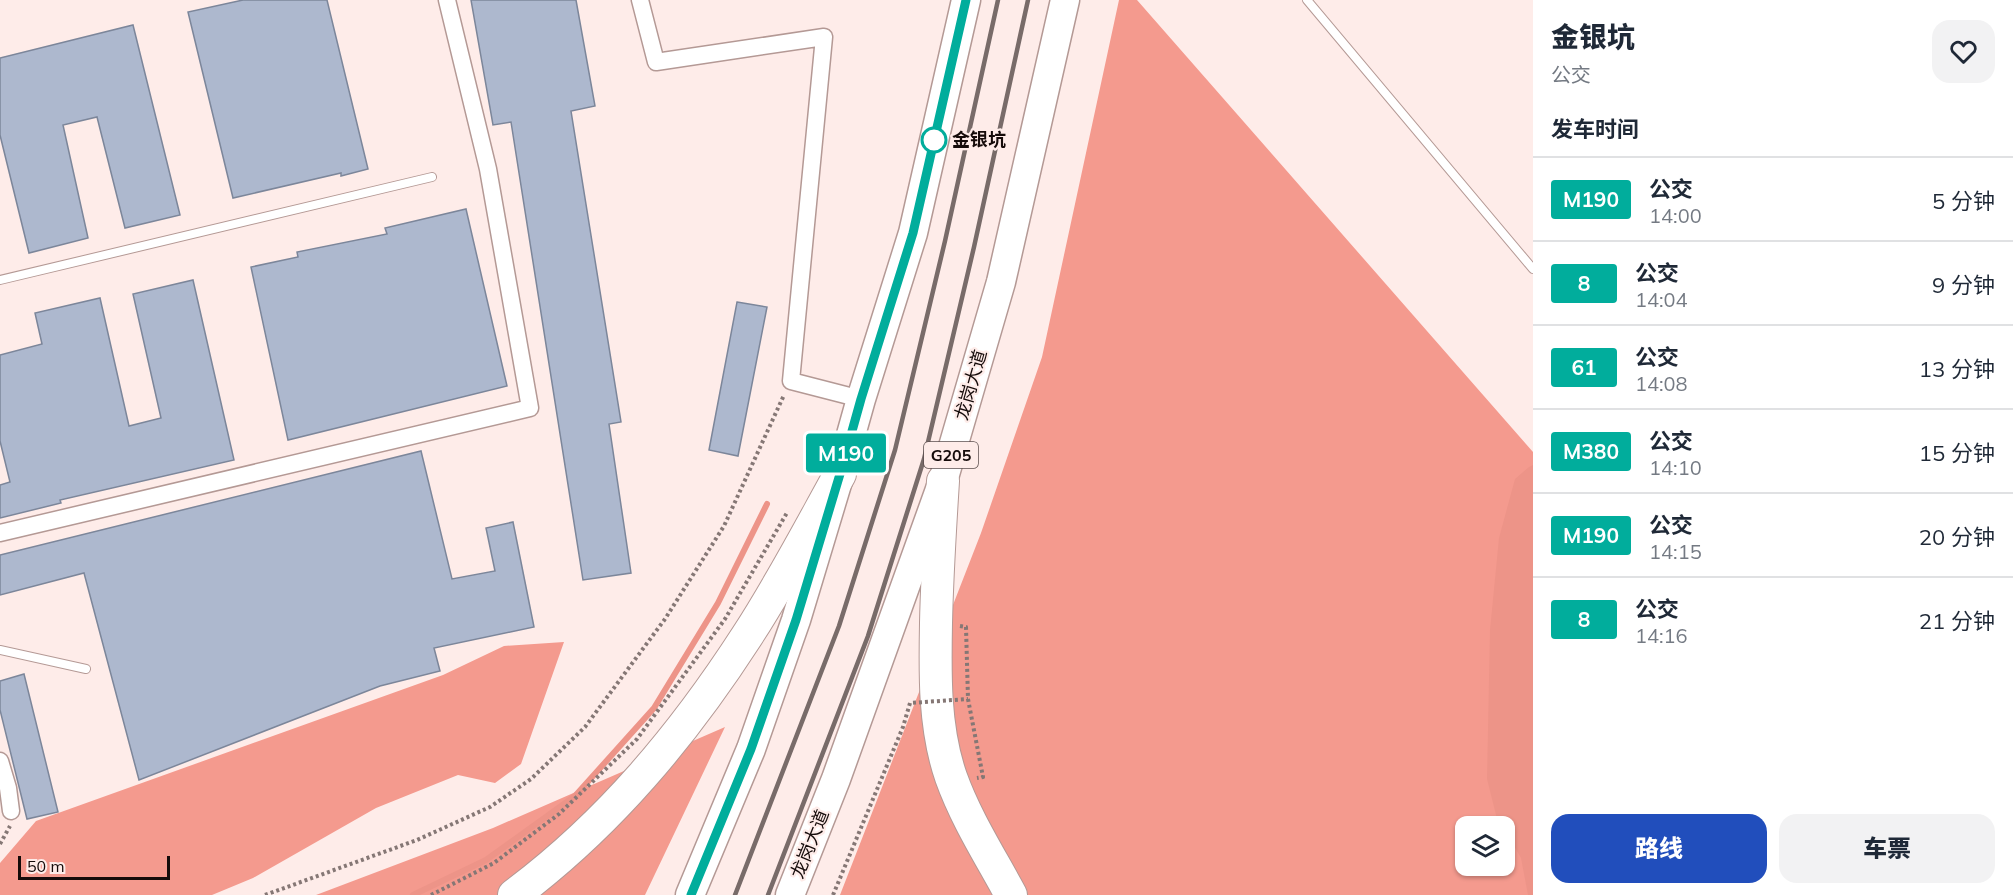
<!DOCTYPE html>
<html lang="zh">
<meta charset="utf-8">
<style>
body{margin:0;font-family:Mulish,"Noto Sans SC",sans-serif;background:#f2f2f3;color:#1f2937;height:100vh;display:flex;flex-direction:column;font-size:22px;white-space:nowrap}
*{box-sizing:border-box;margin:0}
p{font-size:20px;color:#747a83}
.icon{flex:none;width:33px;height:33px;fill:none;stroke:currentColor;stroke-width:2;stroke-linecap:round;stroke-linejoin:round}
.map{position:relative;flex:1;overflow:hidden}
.panel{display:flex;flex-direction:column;background:#fff;width:480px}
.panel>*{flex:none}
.badge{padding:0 12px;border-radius:4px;font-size:21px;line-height:39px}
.buttons{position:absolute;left:1455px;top:816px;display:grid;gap:12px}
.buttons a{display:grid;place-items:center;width:60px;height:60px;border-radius:12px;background:#fff;box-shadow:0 2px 4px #0004;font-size:30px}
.scale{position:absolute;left:18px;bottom:15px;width:152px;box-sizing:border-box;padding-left:6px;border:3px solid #150b0a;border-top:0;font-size:16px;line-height:21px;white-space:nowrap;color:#150b0a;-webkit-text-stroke:4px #feece9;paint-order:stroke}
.map>.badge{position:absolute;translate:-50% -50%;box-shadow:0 0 0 3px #fff}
h2{padding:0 18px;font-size:22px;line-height:54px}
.round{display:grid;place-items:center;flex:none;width:63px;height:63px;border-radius:18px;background:#f2f2f3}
.head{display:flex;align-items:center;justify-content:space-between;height:102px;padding:0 18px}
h1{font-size:28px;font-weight:800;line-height:45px}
.cta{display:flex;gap:12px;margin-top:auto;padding:12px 18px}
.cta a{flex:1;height:69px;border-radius:18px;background:#214ebc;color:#fff;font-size:24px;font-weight:800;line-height:69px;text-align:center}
.cta a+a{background:#f2f2f3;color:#1f2937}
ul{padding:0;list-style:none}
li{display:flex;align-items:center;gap:18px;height:84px;padding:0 18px;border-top:2px solid #e0e1e3}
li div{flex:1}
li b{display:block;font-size:22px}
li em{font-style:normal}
li .badge{min-width:66px;font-weight:700;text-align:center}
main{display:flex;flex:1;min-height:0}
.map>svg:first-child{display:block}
.forest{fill:#f49a8e;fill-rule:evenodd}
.water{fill:#ed9488}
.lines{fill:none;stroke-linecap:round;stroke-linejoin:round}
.stream{stroke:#ed9488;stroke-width:6}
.building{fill:#adb8ce;stroke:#7c869a;stroke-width:1.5}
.service-casing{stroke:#b49995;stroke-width:10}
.minor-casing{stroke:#b49995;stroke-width:19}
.trunk-casing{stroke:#b49995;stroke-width:31}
.motorway-casing{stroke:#b49995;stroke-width:34}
.path{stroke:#857775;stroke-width:4;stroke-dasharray:3 3;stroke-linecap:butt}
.service{stroke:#fff;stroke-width:8}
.minor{stroke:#fff;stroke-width:16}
.trunk{stroke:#fff;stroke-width:28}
.motorway{stroke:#fff;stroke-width:32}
.rail{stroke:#786b69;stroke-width:4.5}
.path-bridge{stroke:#857775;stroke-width:4;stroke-dasharray:3 3;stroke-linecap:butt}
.line-casing{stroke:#fff;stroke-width:14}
.line{stroke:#01ad9c;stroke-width:9}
.stop-dot{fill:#fff;stroke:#01ad9c;stroke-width:3}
.labels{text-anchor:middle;stroke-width:4.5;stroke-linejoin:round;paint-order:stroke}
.shield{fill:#feece9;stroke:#5b4e4d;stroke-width:1.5}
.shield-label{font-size:16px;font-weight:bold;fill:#150b0a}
.stop-label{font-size:18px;font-weight:bold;fill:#150b0a;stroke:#feece9;text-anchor:start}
.street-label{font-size:18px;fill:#150b0a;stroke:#feece9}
</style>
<main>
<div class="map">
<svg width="1533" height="895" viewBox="0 0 1533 895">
<rect width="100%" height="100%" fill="#feece9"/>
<g class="forest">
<path d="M1119 0H1137L1533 452V895H840L981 533 1042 357ZM1466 826H1504V866H1466Z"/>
<polygon points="564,642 521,764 495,783 458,775 376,808 253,878 212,895 0,895 0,863 36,821 443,675 504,646"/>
<polygon points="725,727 645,895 316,895 493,828"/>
</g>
<polygon class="water" points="1533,465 1533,895 1528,895 1521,858 1505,830 1504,826 1502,826 1497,819 1487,779 1490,630 1499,538 1515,479 1529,467"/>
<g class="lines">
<polyline class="stream" points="413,895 486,860 575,796 654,708 718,603 767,504"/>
</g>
<g class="building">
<polygon points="243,0 327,0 368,169 341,176 341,173 233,198 188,12"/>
<polygon points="471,0 576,0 595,106 571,111 621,422 609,424 631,573 583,580 511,122 493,125"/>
<polygon points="133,25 180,215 125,228 97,117 63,125 88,238 29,253 0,135 0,58"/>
<polygon points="466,209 507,386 288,440 251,267 298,257 297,252 387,234 385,228"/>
<polygon points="193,280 234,460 60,500 61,503 0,518 0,485 10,482 0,441 0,355 42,344 35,313 100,298 129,426 161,418 133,294"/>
<polygon points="737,302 767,307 738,456 709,450"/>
<polygon points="421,451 452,579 495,571 486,528 513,522 534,627 434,648 440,671 380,686 139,780 84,573 0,595 0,555"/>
<polygon points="24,674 58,812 27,819 0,710 0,681"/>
</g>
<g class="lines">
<g class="service-casing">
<g id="service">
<polyline points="1307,0 1533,269"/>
<polyline points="0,280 432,177"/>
<polyline points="0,650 86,669"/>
</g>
</g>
<g class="minor-casing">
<g id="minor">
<polyline points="640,0 656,62 824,37 791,381 861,399"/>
<polyline points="0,533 530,408 488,169 447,0"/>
<polyline points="0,761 8,788 11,811"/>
</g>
</g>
<g class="trunk-casing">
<g id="trunk">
<polyline points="690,895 751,749 796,620 840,474 861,399 913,233 966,0"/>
<polyline points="790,895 836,779 943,481 1001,282 1065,0"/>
</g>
</g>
<g class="motorway-casing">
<g id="motorway">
<path d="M943 481C940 528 937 575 936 623 935 674 934 728 951 777 966 819 990 856 1011 895"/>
<path d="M514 895C609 824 683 735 747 636 781 584 810 528 840 474"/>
</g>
</g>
<g class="path">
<polyline points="960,626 966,627 968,699 983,777 977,778"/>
<polyline points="0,844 10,826"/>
<polyline points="265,895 417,840 490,807 531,779 585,727 665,619 724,526 784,395"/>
<polyline points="431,895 494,863 559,814 637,739 725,619 788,511"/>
</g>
<use href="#service" class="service"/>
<use href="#minor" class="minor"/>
<use href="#trunk" class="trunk"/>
<use href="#motorway" class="motorway"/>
<g class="rail">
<polyline points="735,895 839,626 895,450 945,241 998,0"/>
<polyline points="768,895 868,636 924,459 974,247 1028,0"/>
</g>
<polyline class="path-bridge" points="833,895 903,727 910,703 968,699"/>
</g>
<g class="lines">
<g class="line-casing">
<polyline id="line" points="691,895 751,749 796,620 840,474 861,399 913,233 966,0"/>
</g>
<use href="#line" class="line"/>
</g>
<circle class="stop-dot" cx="934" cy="140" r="12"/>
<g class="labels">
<rect class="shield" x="924" y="442" width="54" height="26" rx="4.5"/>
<g class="shield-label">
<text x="951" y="461">G205</text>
</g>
<g class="stop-label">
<text x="952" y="146">金银坑</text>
</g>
<g class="street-label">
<text transform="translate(971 385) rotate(-74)" y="6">龙岗大道</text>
<text transform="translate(810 844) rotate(-68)" y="6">龙岗大道</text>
</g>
</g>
</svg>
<div class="buttons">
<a><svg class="icon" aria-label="layers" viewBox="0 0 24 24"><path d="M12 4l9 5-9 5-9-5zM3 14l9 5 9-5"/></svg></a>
</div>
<div class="scale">50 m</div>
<b class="badge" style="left:846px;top:453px;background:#01ad9c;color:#fff">M190</b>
</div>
<section class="panel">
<div class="head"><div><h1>金银坑</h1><p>公交</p></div><a class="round"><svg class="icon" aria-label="heart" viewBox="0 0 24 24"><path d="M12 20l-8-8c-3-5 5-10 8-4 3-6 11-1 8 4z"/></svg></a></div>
<h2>发车时间</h2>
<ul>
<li><span class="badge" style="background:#01ad9c;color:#fff">M190</span><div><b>公交</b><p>14:00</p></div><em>5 分钟</em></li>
<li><span class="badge" style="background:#01ad9c;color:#fff">8</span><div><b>公交</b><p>14:04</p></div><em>9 分钟</em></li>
<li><span class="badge" style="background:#01ad9c;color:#fff">61</span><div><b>公交</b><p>14:08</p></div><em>13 分钟</em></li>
<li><span class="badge" style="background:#01ad9c;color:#fff">M380</span><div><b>公交</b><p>14:10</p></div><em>15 分钟</em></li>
<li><span class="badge" style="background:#01ad9c;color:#fff">M190</span><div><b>公交</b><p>14:15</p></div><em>20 分钟</em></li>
<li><span class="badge" style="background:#01ad9c;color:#fff">8</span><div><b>公交</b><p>14:16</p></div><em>21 分钟</em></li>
</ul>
<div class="cta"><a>路线</a><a>车票</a></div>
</section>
</main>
